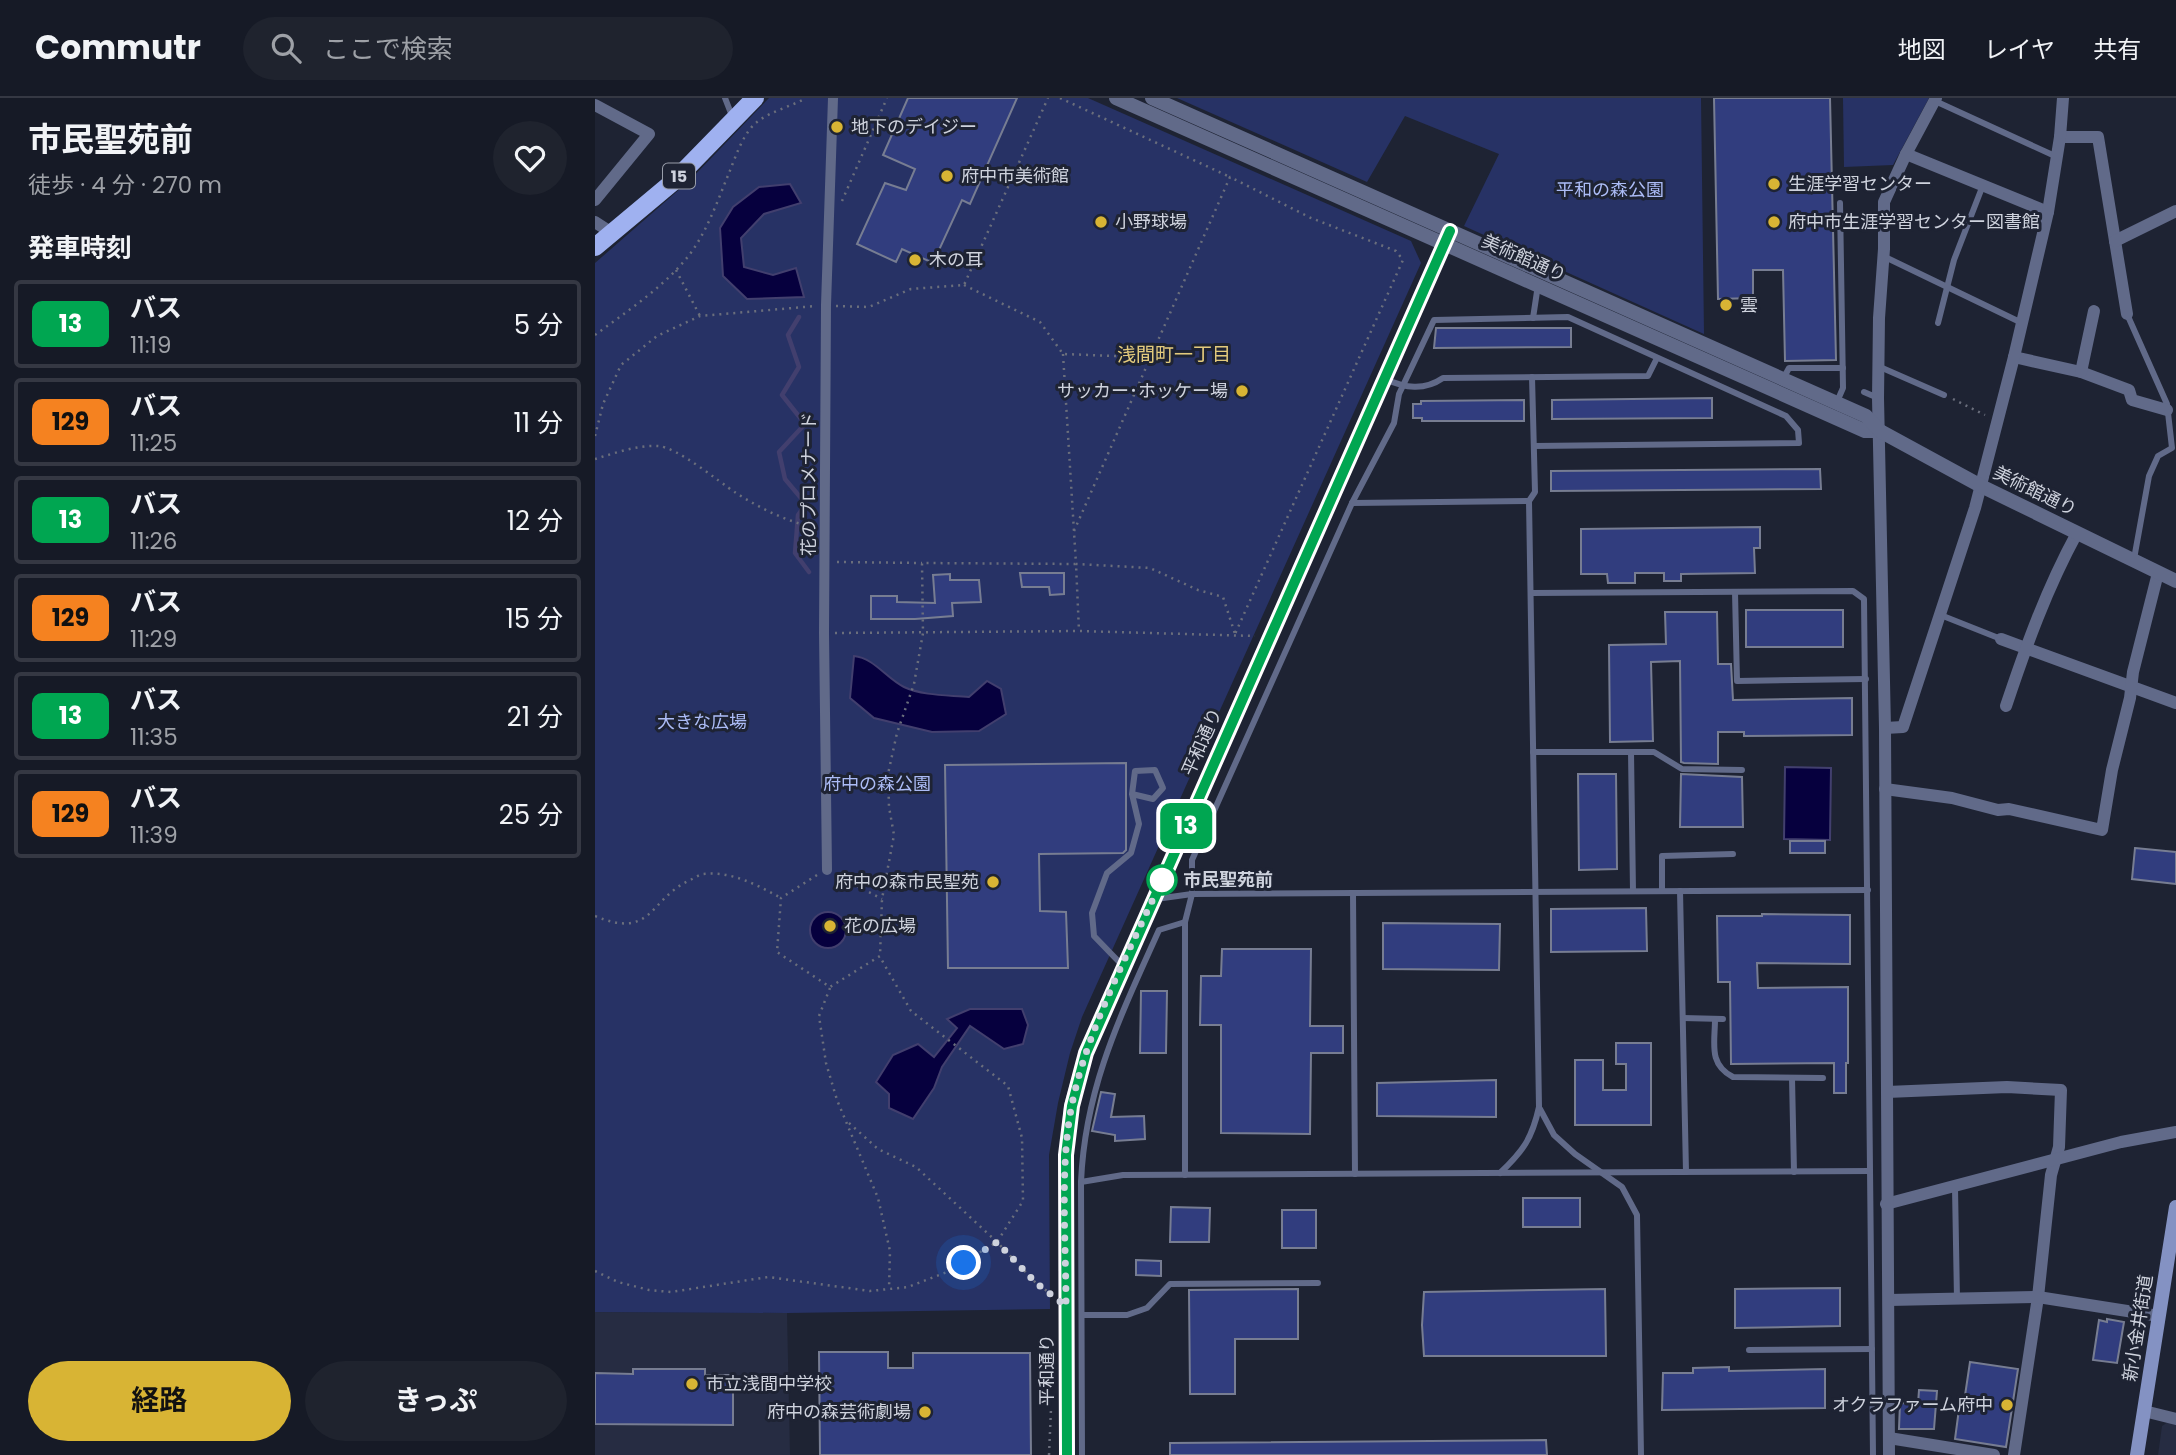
<!DOCTYPE html>
<html lang="ja">
<meta charset="utf-8">
<style>
body{margin:0;font-family:Poppins,"Noto Sans JP",sans-serif;background:#1f232e;color:#f1f3f6;height:100vh;display:flex;flex-direction:column;font-size:26px;white-space:nowrap}
*{box-sizing:border-box;margin:0}
p{font-size:23px;color:#9ea1a7}
.icon{flex:none;width:38px;height:38px;fill:none;stroke:currentColor;stroke-width:2;stroke-linecap:round;stroke-linejoin:round}
.map{position:relative;flex:1;overflow:hidden}
.sheet{display:flex;flex-direction:column;background:#161a26;width:595px}
.sheet>*{flex:none}
.badge{padding:0 14px;border-radius:10px;font-size:24px;line-height:46px}
.you{position:absolute;width:35px;height:35px;margin:-18px;border:5px solid #fff;border-radius:50%;background:#1a73e8;box-shadow:0 0 0 10px #1a73e833}
.map>.badge{position:absolute;translate:-50% -50%;box-shadow:0 0 0 4px #fff}
h2{padding:0 28px;font-size:26px;line-height:63px}
.round{display:grid;place-items:center;flex:none;width:74px;height:74px;border-radius:37px;background:#1f232e}
.summary{display:flex;align-items:center;justify-content:space-between;height:119px;padding:0 28px}
h1{font-size:33px;font-weight:700;line-height:52px}
.cta{display:flex;gap:14px;margin-top:auto;padding:14px 28px}
.cta a{flex:1;height:80px;border-radius:42px;background:#d8b434;color:#111;font-size:28px;font-weight:700;line-height:80px;text-align:center}
.cta a+a{background:#1f232e;color:#f1f3f6}
ul{padding:0;list-style:none}
li{display:flex;align-items:center;gap:21px;height:88px;margin:0 14px 10px;padding:0 14px;border:4px solid #353843;border-radius:7px}
li div{flex:1}
li b{display:block;font-size:26px}
li em{font-style:normal}
li .badge{min-width:77px;font-weight:700;text-align:center}
header{display:flex;align-items:center;gap:42px;box-sizing:border-box;height:98px;padding:0 35px;background:#161a26;border-bottom:2px solid #353843}
header strong{font-size:33px}
nav{display:flex;gap:38px;margin-inline-start:auto;font-size:24px}
.search{width:490px;height:63px;background:#1f232e;display:flex;align-items:center;gap:18px;box-sizing:border-box;padding:0 24px;border-radius:38px;color:#9ea1a7;font-size:26px}
main{display:flex;flex:1;min-height:0}
.map>svg:first-child{display:block}
.built{fill:#262c42}
.green{fill:#273265}
.water{fill:#06003e;stroke:#423f6e;stroke-width:2}
.lines{fill:none;stroke-linecap:round;stroke-linejoin:round}
.stream{stroke:#423f6e;stroke-width:4.5}
.building{fill:#313d7e;stroke:#777d92;stroke-width:2}
.path{stroke:#6a6e7c;stroke-width:2.5;stroke-dasharray:2 5;stroke-linecap:butt}
.service{stroke:#616a89;stroke-width:6}
.pedestrian{stroke:#616a89;stroke-width:10}
.minor{stroke:#616a89;stroke-width:12}
.tertiary{stroke:#616a89;stroke-width:14}
.secondary{stroke:#8492c3;stroke-width:14}
.primary{stroke:#9fb1f0;stroke-width:18}
.line-casing{stroke:#fff;stroke-width:16}
.line{stroke:#00a651;stroke-width:10}
.walk{stroke:#ced2dd;stroke-width:7;stroke-dasharray:0 12.6}
.poi-dot{fill:#d8b434;stroke:#1e2333;stroke-width:2.5}
.stop-dot{fill:#fff;stroke:#00a651;stroke-width:3.5}
.labels{text-anchor:middle;stroke-width:6;stroke-linejoin:round;paint-order:stroke}
.shield{fill:#1e2333;stroke:#999eaa;stroke-width:2}
.shield-label{font-size:16px;font-weight:bold;fill:#ced2dd}
.poi-label{font-size:18px;fill:#ced2dd;stroke:#1e2333;text-anchor:start}
.park-label{font-size:18px;fill:#acbcf6;stroke:#1e2333}
.street-label{font-size:18px;fill:#ced2dd;stroke:#1e2333}
.stop-label{font-size:18px;font-weight:bold;fill:#ced2dd;stroke:#1e2333;text-anchor:start}
.neighbourhood-label{font-size:19px;fill:#e3ca7d;stroke:#1e2333}
</style>
<header>
<strong>Commutr</strong>
<div class="search"><svg class="icon" aria-label="search" viewBox="0 0 24 24"><circle cx="10" cy="10" r="6"/><path d="M15 15l6 6"/></svg>ここで検索</div>
<nav><a>地図</a><a>レイヤ</a><a>共有</a></nav>
</header>
<main>
<section class="sheet">
<div class="summary"><div><h1>市民聖苑前</h1><p>徒歩 · 4 分 · 270 m</p></div><a class="round"><svg class="icon" aria-label="heart" viewBox="0 0 24 24"><path d="M12 20l-8-8c-3-5 5-10 8-4 3-6 11-1 8 4z"/></svg></a></div>
<h2>発車時刻</h2>
<ul>
<li><span class="badge" style="background:#00a651;color:#fff">13</span><div><b>バス</b><p>11:19</p></div><em>5 分</em></li>
<li><span class="badge" style="background:#f58220;color:#111">129</span><div><b>バス</b><p>11:25</p></div><em>11 分</em></li>
<li><span class="badge" style="background:#00a651;color:#fff">13</span><div><b>バス</b><p>11:26</p></div><em>12 分</em></li>
<li><span class="badge" style="background:#f58220;color:#111">129</span><div><b>バス</b><p>11:29</p></div><em>15 分</em></li>
<li><span class="badge" style="background:#00a651;color:#fff">13</span><div><b>バス</b><p>11:35</p></div><em>21 分</em></li>
<li><span class="badge" style="background:#f58220;color:#111">129</span><div><b>バス</b><p>11:39</p></div><em>25 分</em></li>
</ul>
<div class="cta"><a>経路</a><a>きっぷ</a></div>
</section>
<div class="map">
<svg width="1581" height="1357" viewBox="0 0 1581 1357">
<rect width="100%" height="100%" fill="#1e2333"/>
<g class="built">
<polygon points="0,1214 192,1215 195,1357 0,1357"/>
<polygon points="1573,1324 1581,1326 1581,1357 1563,1357 1567,1328"/>
</g>
<g class="green">
<polygon points="174,0 493,0 816,143 826,165 487,919 475,955 463,1005 454,1057 455,1211 192,1215 0,1214 0,165 94,83"/>
<polygon points="582,0 1106,0 1109,236 869,128 904,56 810,18 772,84"/>
<polygon points="1248,0 1334,0 1298,67 1249,69"/>
</g>
<g class="water">
<polygon points="195,86 206,105 169,116 146,140 149,169 178,177 201,170 209,199 152,201 128,178 125,130 138,109 164,89"/>
<path d="M259 558C279 560 291 580 309 589 328 598 354 597 374 599L392 583 406 591 411 616 384 633 337 634 279 620 255 600Z"/>
<polygon points="1190,669 1236,670 1235,742 1189,741"/>
<circle cx="233" cy="832" r="18"/>
<polygon points="375,911 427,911 433,927 428,946 409,951 375,928 347,969 339,990 318,1021 294,1010 294,996 281,984 298,957 323,946 339,959 362,930 352,921"/>
</g>
<g class="lines">
<polyline class="stream" points="204,219 193,237 204,269 187,297 210,326 184,354 190,381 211,406 203,417 200,455 214,474"/>
</g>
<g class="building">
<polygon points="313,0 422,0 375,106 367,102 338,165 307,151 301,164 262,146 290,85 311,92 320,71 288,57"/>
<polygon points="1119,0 1235,0 1241,262 1190,263 1188,172 1158,172 1158,200 1123,201"/>
<polygon points="841,230 976,230 976,249 839,250"/>
<polygon points="1117,300 1117,320 957,321 957,302"/>
<polygon points="929,302 929,323 827,323 827,320 818,320 818,306 826,306 826,303"/>
<polygon points="1225,371 1226,391 956,393 956,373"/>
<polygon points="1165,429 1165,450 1159,450 1160,475 1086,476 1086,483 1069,483 1069,475 1040,475 1040,485 1013,485 1012,476 986,476 986,431"/>
<polygon points="425,475 469,475 469,496 455,497 454,489 427,489"/>
<polygon points="355,476 355,482 384,482 386,504 357,505 358,518 320,521 276,521 276,498 302,498 302,504 340,505 338,477"/>
<rect x="1151" y="512" width="97" height="37"/>
<polygon points="1070,514 1122,514 1123,566 1136,566 1138,602 1257,600 1257,637 1149,638 1149,634 1123,634 1123,666 1089,665 1086,664 1085,563 1056,564 1058,643 1015,644 1014,547 1071,546"/>
<polygon points="531,665 531,752 528,755 444,756 445,813 471,814 473,870 353,870 350,667"/>
<polygon points="983,676 1021,676 1022,771 984,772"/>
<polygon points="1086,676 1147,679 1148,729 1085,729"/>
<rect x="1195" y="743" width="35" height="12"/>
<polygon points="1540,750 1581,754 1581,786 1537,781"/>
<polygon points="1051,810 1052,853 956,854 956,811"/>
<polygon points="1167,816 1255,817 1255,866 1162,865 1163,890 1253,889 1253,965 1251,965 1251,995 1239,995 1239,965 1136,966 1135,884 1123,884 1122,818 1167,818"/>
<polygon points="788,825 905,826 904,872 788,871"/>
<polygon points="627,851 716,851 715,928 748,928 748,955 716,955 715,1036 626,1035 626,927 605,927 606,878 626,878"/>
<polygon points="546,893 572,893 571,955 545,955"/>
<polygon points="1021,945 1056,945 1056,1027 980,1027 980,962 1008,962 1008,992 1031,992 1031,966 1021,966"/>
<polygon points="901,982 901,1019 782,1018 782,985"/>
<polygon points="506,994 520,996 516,1019 549,1018 550,1041 520,1043 520,1037 497,1033"/>
<rect x="928" y="1100" width="57" height="29"/>
<polygon points="576,1109 615,1110 614,1144 575,1144"/>
<rect x="687" y="1112" width="34" height="38"/>
<polygon points="541,1162 566,1163 566,1178 541,1177"/>
<polygon points="1245,1190 1245,1228 1140,1230 1140,1191"/>
<polygon points="703,1191 703,1241 640,1241 640,1296 595,1296 594,1192"/>
<polygon points="1010,1191 1011,1258 829,1258 827,1227 829,1194"/>
<polygon points="1512,1221 1529,1224 1522,1265 1498,1262 1504,1222 1512,1224"/>
<polygon points="224,1254 293,1254 293,1270 318,1270 318,1255 435,1255 436,1357 225,1357"/>
<polygon points="1375,1264 1423,1271 1411,1349 1360,1341 1364,1311 1368,1311"/>
<polygon points="1134,1269 1134,1273 1230,1271 1230,1310 1067,1312 1068,1275 1098,1275 1098,1270"/>
<polygon points="38,1271 110,1271 110,1277 138,1277 138,1327 0,1326 0,1275 38,1276"/>
<polygon points="1324,1292 1342,1293 1339,1331 1304,1331 1305,1305 1323,1306"/>
<polygon points="951,1342 952,1357 575,1357 575,1345"/>
</g>
<g class="lines">
<g class="path">
<polyline points="465,0 635,79"/>
<polyline points="247,103 292,0"/>
<polyline points="81,172 105,218"/>
<polyline points="369,187 445,224 468,256 521,258 560,247"/>
<polyline points="241,208 274,209 316,191 369,187 453,0"/>
<path d="M0 237C31 214 66 191 91 161 111 137 122 104 134 75 141 58 148 35 162 24 176 13 195 9 211 0"/>
<polyline points="468,256 481,466 555,470 603,492 628,499 640,536"/>
<polyline points="1358,301 1390,317"/>
<polyline points="0,338 8,306 26,267 62,238 105,218 221,208"/>
<path d="M0 361C20 355 42 347 63 348 82 349 123 383 141 395 165 410 190 423 218 429"/>
<polyline points="479,433 635,79 716,120 801,153 808,162 640,536"/>
<polyline points="242,464 327,465"/>
<polyline points="240,535 484,533 660,538"/>
<polyline points="222,777 186,800 182,854 235,889 285,858 287,801 299,737 294,709 293,676 302,635 319,586 328,535 327,465 481,466 484,533"/>
<polyline points="243,778 287,801"/>
<path d="M0 818C57 842 54 802 93 783 98 781 103 777 108 776 137 773 162 787 186 800"/>
<polyline points="235,890 224,918 231,965 242,1002 283,1100 295,1153 294,1191"/>
<polyline points="254,1025 283,1051 321,1069 402,1144 441,1185 459,1198"/>
<polyline points="0,1173 23,1184 54,1192 76,1194 173,1179 275,1193 313,1189 352,1174 402,1144 428,1103 427,1040 413,988 316,913 285,859"/>
<polyline points="454,1357 456,1311"/>
</g>
<g class="service">
<polyline points="130,0 137,18"/>
<polyline points="1340,3 1460,58"/>
<polyline points="1290,159 1427,225"/>
<polyline points="1532,216 1572,306 1577,350 1563,358 1554,378 1539,461"/>
<polyline points="938,220 943,187"/>
<polyline points="1343,225 1359,162 1388,87"/>
<polyline points="1285,269 1349,297"/>
<path d="M790 281C810 290 829 293 848 280L1053 278 1062 260"/>
<polyline points="1188,281 1194,270 1248,270"/>
<polyline points="1269,294 1283,300"/>
<polyline points="1241,306 1248,290 1245,105"/>
<polyline points="757,405 934,403"/>
<polyline points="1140,494 1142,583 1271,581"/>
<polyline points="936,495 1258,493 1269,501 1278,1357"/>
<polyline points="1343,516 1406,541"/>
<polyline points="938,654 1059,654 1087,671 1147,672"/>
<polyline points="1036,654 1038,793"/>
<polyline points="1067,793 1067,758 1138,756"/>
<polyline points="1085,793 1091,1074"/>
<polyline points="758,795 760,1076"/>
<polyline points="561,801 597,796 1273,792"/>
<polyline points="528,868 499,838 497,815 512,775 536,755 544,726 537,696 540,673 560,672 568,690 558,701 537,696"/>
<polyline points="1088,920 1128,921"/>
<path d="M1120 921C1120 945 1113 966 1138 979L1228 980"/>
<polyline points="1197,980 1199,1074"/>
<polyline points="945,1011 959,1037 980,1056 1027,1089 1042,1117 1046,1357"/>
<path d="M905 1075C928 1053 937 1041 944 1009L934 403 940 394 937 279"/>
<polyline points="590,1077 590,824 597,796 597,762 757,405 799,325 804,296 839,222 973,219 1191,318 1203,332 1204,345 939,348"/>
<polyline points="486,1084 528,1077 1275,1073"/>
<polyline points="1360,1090 1362,1201"/>
<polyline points="487,1217 532,1217 552,1210 575,1186 723,1185"/>
<polyline points="1154,1252 1277,1251"/>
<path d="M487 1357 486 1084C490 989 526 917 564 832L590 824"/>
</g>
<polyline class="pedestrian" points="232,772 229,535 231,207 238,0"/>
<g class="minor">
<polyline points="0,7 54,36 0,102"/>
<polyline points="1465,39 1503,39 1532,216"/>
<polyline points="1311,56 1453,114"/>
<polyline points="0,124 17,135"/>
<polyline points="1520,143 1581,113"/>
<polyline points="1419,259 1486,274 1534,292 1537,302 1572,312"/>
<polyline points="1486,274 1499,213"/>
<polyline points="1406,541 1581,605"/>
<path d="M1411 608C1431 548 1452 490 1482 435"/>
<polyline points="1290,630 1308,629 1380,410 1419,259 1453,114 1465,39 1468,0"/>
<polyline points="1290,691 1357,700 1403,712 1414,711 1507,732 1517,672 1535,600 1538,574 1563,475"/>
<polyline points="1292,994 1412,989 1466,992 1464,1049 1456,1077 1443,1199 1419,1357"/>
<polyline points="1291,1106 1526,1044 1581,1034"/>
<polyline points="1294,1202 1443,1199 1564,1218"/>
<polyline points="1549,1313 1581,1321"/>
<polyline points="1294,1340 1399,1357"/>
<polyline points="1294,1357 1290,630 1283,300 1284,220 1289,151 1289,104 1311,56 1341,0"/>
</g>
<g class="tertiary">
<polyline points="521,0 1270,333 1285,333"/>
<polyline points="557,0 1271,318 1285,333 1386,388 1581,483"/>
<polyline points="472,1357 471,1057 476,1008 491,955 855,133"/>
</g>
<polyline class="secondary" points="1542,1357 1581,1109"/>
<polyline class="primary" points="0,149 79,83 160,0"/>
</g>
<g class="lines">
<g class="line-casing">
<polyline id="line" points="472,1357 471,1057 477,1008 491,955 855,133"/>
</g>
<use href="#line" class="line"/>
<path class="walk" d="M369 1165 402 1144 441 1185 471 1208C471 1151 466 1087 473 1031 483 946 534 855 569 777L567 782"/>
</g>
<g class="poi-dot">
<circle cx="242" cy="29" r="7"/>
<circle cx="352" cy="78" r="7"/>
<circle cx="1179" cy="86" r="7"/>
<circle cx="506" cy="124" r="7"/>
<circle cx="1179" cy="124" r="7"/>
<circle cx="320" cy="162" r="7"/>
<circle cx="1131" cy="207" r="7"/>
<circle cx="647" cy="293" r="7"/>
<circle cx="398" cy="784" r="7"/>
<circle cx="235" cy="828" r="7"/>
<circle cx="97" cy="1286" r="7"/>
<circle cx="1412" cy="1307" r="7"/>
<circle cx="330" cy="1314" r="7"/>
</g>
<circle class="stop-dot" cx="567" cy="782" r="14"/>
<g class="labels">
<rect class="shield" x="68" y="65.5" width="32" height="25" rx="5"/>
<g class="shield-label">
<text x="84" y="84">15</text>
</g>
<g class="poi-label">
<text x="256" y="35">地下のデイジー</text>
<text x="366" y="84">府中市美術館</text>
<text x="1193" y="92">生涯学習センター</text>
<text x="520" y="130">小野球場</text>
<text x="1193" y="130">府中市生涯学習センター図書館</text>
<text x="334" y="168">木の耳</text>
<text x="1145" y="213">雲</text>
<text x="633" y="299" text-anchor="end">サッカー･ホッケー場</text>
<text x="384" y="790" text-anchor="end">府中の森市民聖苑</text>
<text x="249" y="834">花の広場</text>
<text x="111" y="1292">市立浅間中学校</text>
<text x="1398" y="1313" text-anchor="end">オクラファーム府中</text>
<text x="316" y="1320" text-anchor="end">府中の森芸術劇場</text>
</g>
<g class="park-label">
<text x="1015" y="98">平和の森公園</text>
<text x="107" y="630">大きな広場</text>
<text x="282" y="692">府中の森公園</text>
</g>
<g class="street-label">
<text transform="translate(929 160) rotate(24)" y="6">美術館通り</text>
<text transform="translate(214 386) rotate(-90)" y="6">花のプロメナード</text>
<text transform="translate(1440 393) rotate(26)" y="6">美術館通り</text>
<text transform="translate(607 644) rotate(-66)" y="6">平和通り</text>
<text transform="translate(1543 1230) rotate(-81)" y="6">新小金井街道</text>
<text transform="translate(452 1272) rotate(-90)" y="6">平和通り</text>
</g>
<g class="stop-label">
<text x="588" y="788">市民聖苑前</text>
</g>
<g class="neighbourhood-label">
<text x="579" y="263">浅間町一丁目</text>
</g>
</g>
</svg>
<div class="you" style="left:369px;top:1165px"></div>
<b class="badge" style="left:591px;top:728px;background:#00a651;color:#fff">13</b>
</div>
</main>
